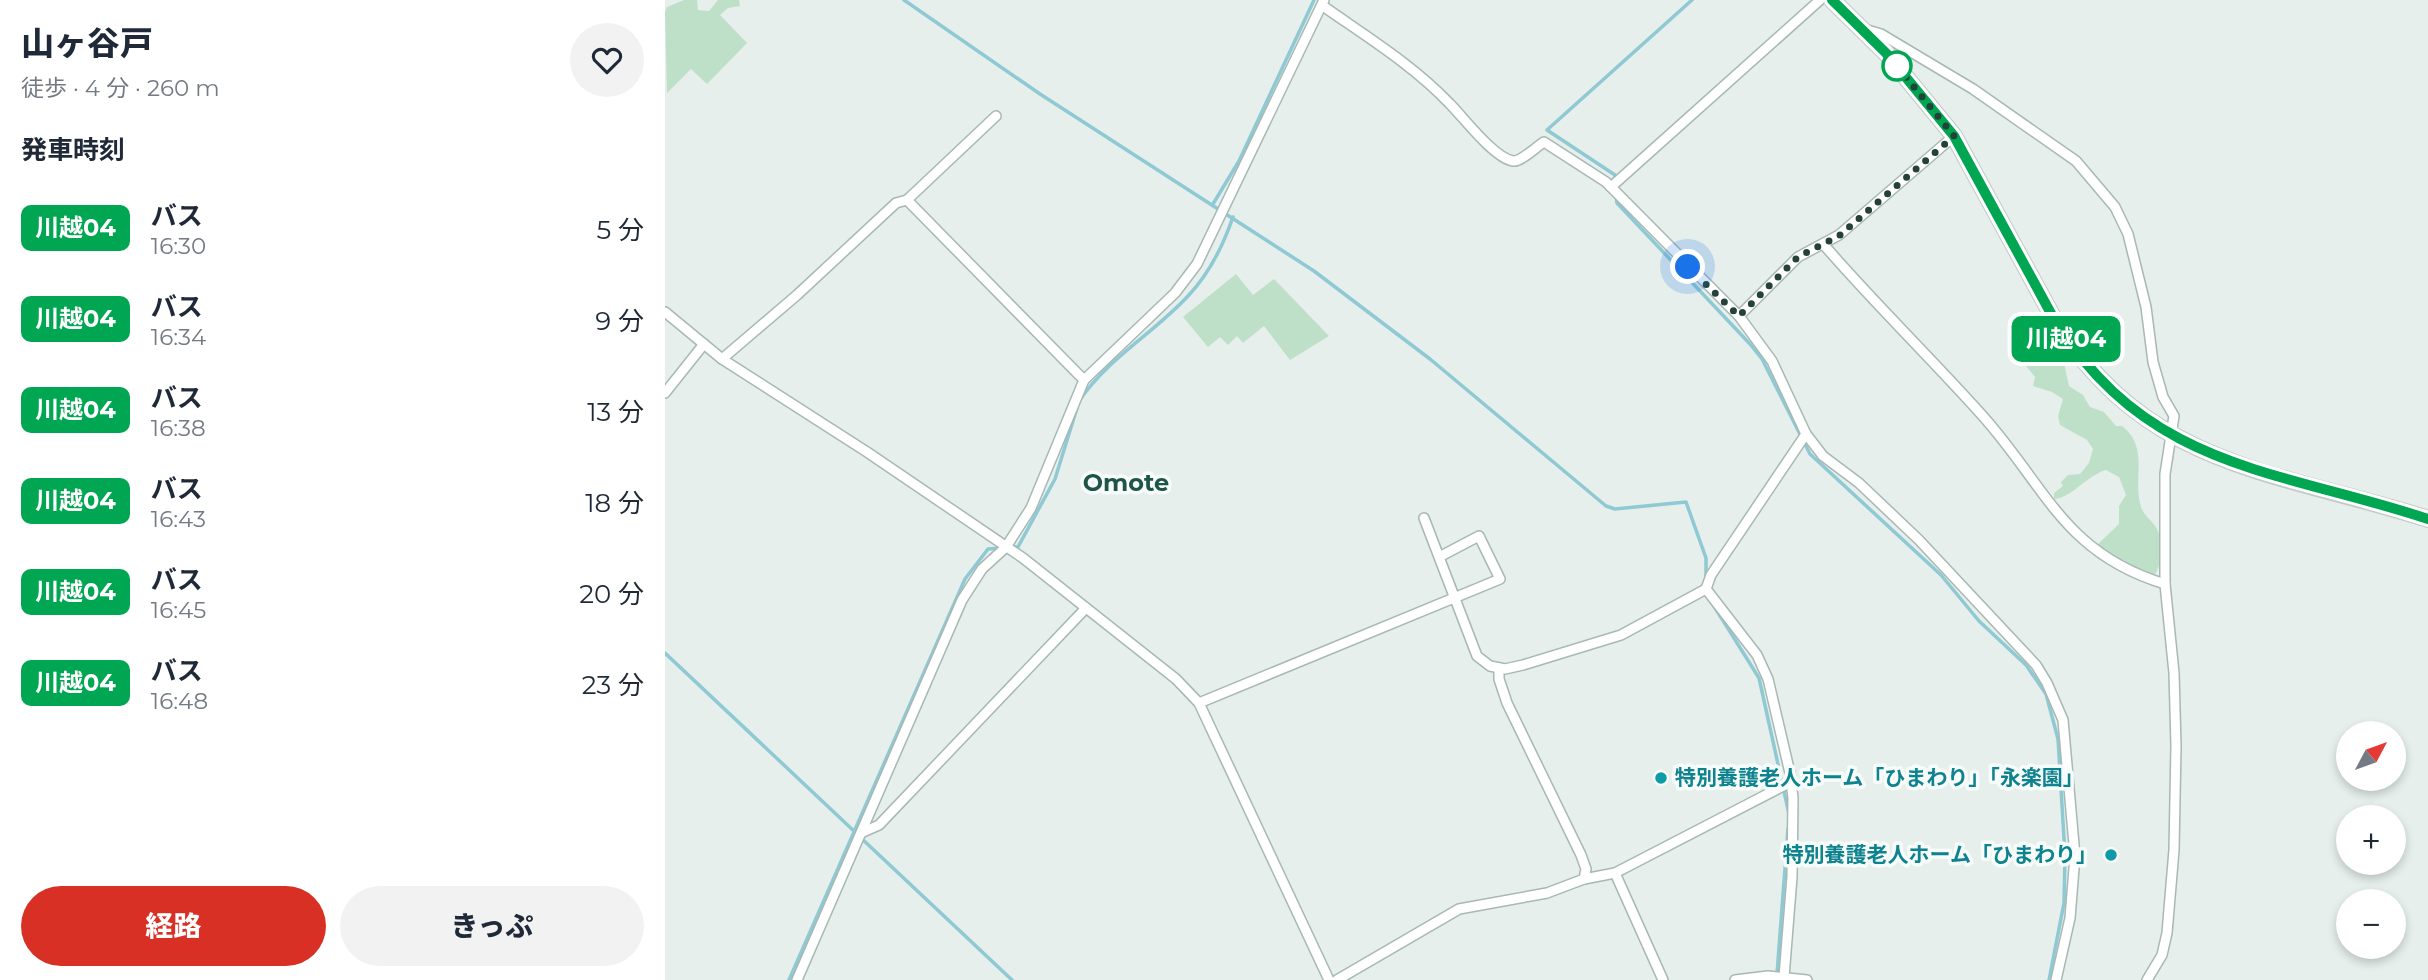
<!DOCTYPE html>
<html lang="ja">
<meta charset="utf-8">
<style>
body{margin:0;font-family:Montserrat,"Noto Sans JP",sans-serif;background:#f2f2f3;color:#1f2937;height:100vh;display:flex;flex-direction:column;font-size:26px;white-space:nowrap}
*{box-sizing:border-box;margin:0}
p{font-size:23px;color:#747a83}
.icon{flex:none;width:38px;height:38px;fill:none;stroke:currentColor;stroke-width:2;stroke-linecap:round;stroke-linejoin:round}
.map{position:relative;flex:1;overflow:hidden}
.drawer{display:flex;flex-direction:column;background:#fff;width:665px}
.drawer>*{flex:none}
.badge{padding:0 14px;border-radius:10px;font-size:24px;line-height:46px}
.needle{width:46px;rotate:49deg}
.buttons{position:absolute;left:1671px;top:721px;display:grid;gap:14px}
.buttons a{display:grid;place-items:center;width:70px;height:70px;border-radius:50%;background:#fff;box-shadow:0 4px 10px #0003;font-size:35px}
.you{position:absolute;width:35px;height:35px;margin:-18px;border:5px solid #fff;border-radius:50%;background:#1a73e8;box-shadow:0 0 0 10px #1a73e833}
.map>.badge{position:absolute;translate:-50% -50%;box-shadow:0 0 0 4px #fff}
h2{padding:0 21px;font-size:26px;line-height:63px}
.round{display:grid;place-items:center;flex:none;width:74px;height:74px;border-radius:37px;background:#f2f2f3}
.overview{display:flex;align-items:center;justify-content:space-between;height:119px;padding:0 21px}
h1{font-size:33px;font-weight:800;line-height:52px}
.button{display:flex;gap:14px;margin-top:auto;padding:14px 21px}
.button a{flex:1;height:80px;border-radius:42px;background:#d93025;color:#fff;font-size:28px;font-weight:800;line-height:80px;text-align:center}
.button a+a{background:#f2f2f3;color:#1f2937}
ul{padding:0;list-style:none}
li{display:flex;align-items:center;gap:21px;height:91px;padding:0 21px}
li div{flex:1}
li b{display:block;font-size:26px}
li em{font-style:normal}
li .badge{min-width:77px;font-weight:700;text-align:center}
main{display:flex;flex:1;min-height:0}
.map>svg:first-child{display:block}
.green{fill:#bfe0c8}
.lines{fill:none;stroke-linecap:round;stroke-linejoin:round}
.stream{stroke:#8ec9d4;stroke-width:3.5}
.minor-casing{stroke:#a8b8b2;stroke-width:12}
.primary-casing{stroke:#c2cac8;stroke-width:18}
.minor{stroke:#fff;stroke-width:9}
.primary{stroke:#6aa596;stroke-width:14}
.line-casing{stroke:#fff;stroke-width:16}
.line{stroke:#00a651;stroke-width:10}
.walk{stroke:#24423a;stroke-width:7;stroke-dasharray:0 12.6}
.stop-dot{fill:#fff;stroke:#00a651;stroke-width:3.5}
.culture-dot{fill:#0f9aa8;stroke:#f7fbf9;stroke-width:2.5}
.labels{text-anchor:middle;stroke-width:7;stroke-linejoin:round;paint-order:stroke}
.culture-label{font-size:21px;font-weight:bold;fill:#0d838f;stroke:#f7fbf9;text-anchor:start}
.quarter-label{font-size:24px;font-weight:bold;fill:#1f5548;stroke:#f7fbf9}
</style>
<main>
<section class="drawer">
<div class="overview"><div><h1>山ヶ谷戸</h1><p>徒歩 · 4 分 · 260 m</p></div><a class="round"><svg class="icon" aria-label="heart" viewBox="0 0 24 24"><path d="M12 20l-8-8c-3-5 5-10 8-4 3-6 11-1 8 4z"/></svg></a></div>
<h2>発車時刻</h2>
<ul>
<li><span class="badge" style="background:#00a651;color:#fff">川越04</span><div><b>バス</b><p>16:30</p></div><em>5 分</em></li>
<li><span class="badge" style="background:#00a651;color:#fff">川越04</span><div><b>バス</b><p>16:34</p></div><em>9 分</em></li>
<li><span class="badge" style="background:#00a651;color:#fff">川越04</span><div><b>バス</b><p>16:38</p></div><em>13 分</em></li>
<li><span class="badge" style="background:#00a651;color:#fff">川越04</span><div><b>バス</b><p>16:43</p></div><em>18 分</em></li>
<li><span class="badge" style="background:#00a651;color:#fff">川越04</span><div><b>バス</b><p>16:45</p></div><em>20 分</em></li>
<li><span class="badge" style="background:#00a651;color:#fff">川越04</span><div><b>バス</b><p>16:48</p></div><em>23 分</em></li>
</ul>
<div class="button"><a>経路</a><a>きっぷ</a></div>
</section>
<div class="map">
<svg width="1763" height="980" viewBox="0 0 1763 980">
<rect width="100%" height="100%" fill="#e6efeb"/>
<g class="green">
<polygon points="19,0 32,0 33,10 44,11 53,0 74,0 75,6 63,8 55,15 82,43 42,84 26,69 2,93 0,12 2,7"/>
<polygon points="571,274 588,295 609,279 664,336 625,360 599,326 578,343 572,336 563,345 555,337 543,347 518,317"/>
<path d="M1361 353 1369 354 1382 365 1399 363 1404 386 1418 395 1425 407 1439 412 1451 426H1457C1485 448 1467 477 1476 507 1479 516 1488 521 1492 529 1499 542 1497 565 1489 576L1455 561 1432 545 1454 524V506L1461 495 1454 477 1441 470C1421 476 1405 499 1389 499V493L1398 486 1396 482 1403 475 1415 474 1424 463 1428 449 1422 440 1395 425 1393 416 1398 399 1387 392 1368 386 1370 377 1358 362Z"/>
</g>
<g class="lines">
<g class="stream">
<polyline points="239,0 375,94 649,271 765,359 941,506 950,509 1021,502 1041,558 1041,581"/>
<polyline points="950,180 950,175 882,130 1027,0"/>
<polyline points="951,195 952,203 1085,344 1097,359 1145,454 1276,575 1314,621 1361,665 1381,694 1393,739 1400,855 1399,903 1384,980"/>
<polyline points="548,204 574,161 649,0"/>
<path d="M414 401C443 358 489 333 523 296 544 274 558 246 568 217"/>
<polyline points="348,547 353,547 390,479 412,408"/>
<polyline points="1042,595 1094,678 1124,814"/>
<polyline points="0,653 190,832"/>
<polyline points="195,837 347,980"/>
<polyline points="1112,974 1123,829"/>
<polyline points="124,980 300,579 323,549 337,548"/>
</g>
<g class="minor-casing">
<g id="minor">
<path d="M658 6C702 37 748 65 785 104 799 118 829 158 848 161 856 162 872 146 879 142L941 182 1074 316 1107 361 1141 434 1158 456 1194 483 1254 540 1371 665 1382 683 1398 720 1410 856 1405 918 1391 980"/>
<polyline points="1199,29 1216,34 1308,89 1411,161 1450,207 1463,234 1481,307 1488,362 1498,397 1509,416 1500,474 1500,584 1509,673 1511,746 1509,850 1502,933 1497,955 1482,980"/>
<polyline points="946,187 1155,0"/>
<polyline points="242,200 331,116"/>
<path d="M1159 245C1210 304 1265 357 1316 414 1381 486 1398 553 1500 584"/>
<polyline points="0,312 57,359 202,452 358,558 511,679 534,703 664,980"/>
<polyline points="1074,316 1133,257 1174,235 1289,136"/>
<polyline points="57,359 132,295 231,203 242,200 419,380"/>
<polyline points="0,393 39,344"/>
<polyline points="759,518 812,656 825,666 840,669 858,665 956,635 1041,589 1092,655 1103,679 1125,773 1128,798 1127,877 1119,977"/>
<polyline points="1041,589 1046,575 1141,434"/>
<polyline points="534,703 835,579 814,536 776,556"/>
<polyline points="196,833 214,825 421,608"/>
<polyline points="950,873 998,980"/>
<polyline points="919,879 950,873 1126,782"/>
<polyline points="132,980 297,600 317,569 341,547 366,508 419,380 510,293 532,264 659,0"/>
<polyline points="672,980 794,909 882,893 919,879 921,869 916,855 842,703 834,679 834,668"/>
<polyline points="1070,980 1103,976 1142,980"/>
</g>
</g>
<g class="primary-casing">
<path id="primary" d="M1167 0 1221 53 1289 136 1389 319C1483 469 1612 471 1763 519"/>
</g>
<use href="#minor" class="minor"/>
<use href="#primary" class="primary"/>
</g>
<g class="lines">
<g class="line-casing">
<path id="line" d="M1167 0 1221 53 1289 136 1389 319C1483 470 1612 469 1763 519"/>
</g>
<use href="#line" class="line"/>
<polyline class="walk" points="1023,267 1074,316 1133,257 1174,236 1289,136 1232,66"/>
</g>
<circle class="stop-dot" cx="1232" cy="66" r="14"/>
<g class="culture-dot">
<circle cx="996" cy="778" r="7"/>
<circle cx="1446" cy="855" r="7"/>
</g>
<g class="labels">
<g class="culture-label">
<text x="1010" y="785">特別養護老人ホーム「ひまわり」「永楽園」</text>
<text x="1432" y="862" text-anchor="end">特別養護老人ホーム「ひまわり」</text>
</g>
<g class="quarter-label">
<text x="461" y="491">Omote</text>
</g>
</g>
</svg>
<div class="buttons">
<a><svg class="needle" viewBox="-14 -14 28 28"><path d="M0-13l5 13h-10z" fill="#e53935"/><path d="M0 13l5-13h-10z" fill="#747a83"/></svg></a>
<a>+</a>
<a>−</a>
</div>
<div class="you" style="left:1023px;top:267px"></div>
<b class="badge" style="left:1401px;top:339px;background:#00a651;color:#fff">川越04</b>
</div>
</main>
